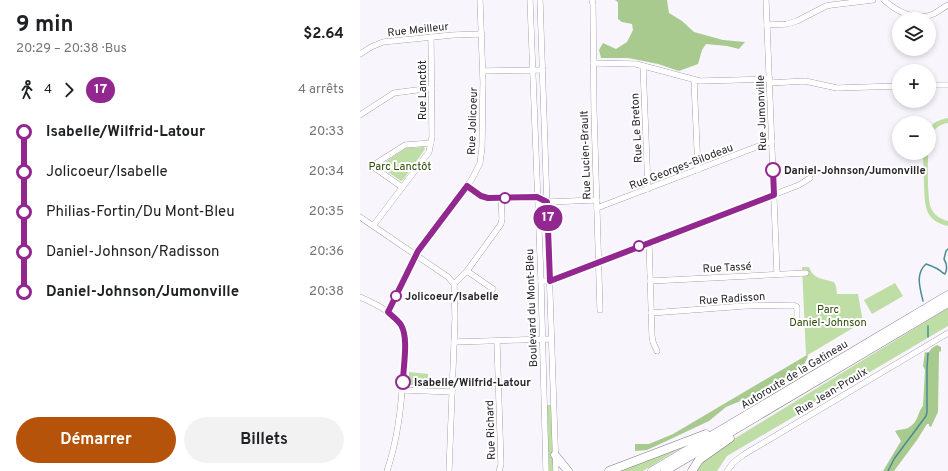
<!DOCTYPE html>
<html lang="fr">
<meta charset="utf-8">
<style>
body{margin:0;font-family:Overpass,sans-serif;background:#f2f2f2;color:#202124;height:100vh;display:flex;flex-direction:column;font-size:15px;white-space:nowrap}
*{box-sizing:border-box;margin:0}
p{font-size:13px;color:#757577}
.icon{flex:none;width:22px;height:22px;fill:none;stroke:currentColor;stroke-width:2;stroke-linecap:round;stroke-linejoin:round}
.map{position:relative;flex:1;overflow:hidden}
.drawer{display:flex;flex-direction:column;background:#fff;width:360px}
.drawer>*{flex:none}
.badge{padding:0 8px;border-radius:13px;font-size:14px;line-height:26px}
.tools{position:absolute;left:532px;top:12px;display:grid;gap:8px}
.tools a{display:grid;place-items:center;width:44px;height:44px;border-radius:50%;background:#fff;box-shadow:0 2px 6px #0003;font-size:20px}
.map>.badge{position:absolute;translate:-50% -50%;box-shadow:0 0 0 2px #fff}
.legs{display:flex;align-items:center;gap:6px;height:44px;padding:0 16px;font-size:13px}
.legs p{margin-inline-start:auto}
.summary{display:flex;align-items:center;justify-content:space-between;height:68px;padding:0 16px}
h1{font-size:22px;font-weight:700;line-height:30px}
.cta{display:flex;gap:8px;margin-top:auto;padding:8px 16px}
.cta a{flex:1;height:46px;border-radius:24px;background:#b45309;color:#fff;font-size:16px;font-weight:700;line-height:46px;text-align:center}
.cta a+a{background:#f2f2f2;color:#202124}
ul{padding:0 16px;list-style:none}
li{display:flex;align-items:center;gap:14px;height:40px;font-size:15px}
li i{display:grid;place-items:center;width:6px;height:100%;margin:0 5px;background:currentColor}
li i::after{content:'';width:10px;height:10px;margin:-5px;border:3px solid;border-radius:50%;background:#fff}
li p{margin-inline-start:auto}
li:first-child i{background:linear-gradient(#0000 50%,currentColor 0)}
li:last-child i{background:linear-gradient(currentColor 50%,#0000 0)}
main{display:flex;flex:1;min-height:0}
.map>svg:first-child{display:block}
.green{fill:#bedea5}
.forest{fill:#a8ca8e}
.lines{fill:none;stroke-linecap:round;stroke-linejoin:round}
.stream{stroke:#4b8c91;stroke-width:1.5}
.minor-casing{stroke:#80788a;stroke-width:6}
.highway-casing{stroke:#80788a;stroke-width:9}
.minor{stroke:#fff;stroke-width:5.5}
.highway{stroke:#fff;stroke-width:8}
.line-1-casing{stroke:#fff;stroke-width:9}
.line-1{stroke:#922790;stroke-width:6}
.stop-1-dot{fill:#fff;stroke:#922790;stroke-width:2}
.labels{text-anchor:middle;stroke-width:4;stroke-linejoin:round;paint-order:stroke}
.street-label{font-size:11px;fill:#27242b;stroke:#fff}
.park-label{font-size:11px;fill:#2c4a09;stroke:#fff}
.stop-label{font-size:11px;font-weight:bold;fill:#27242b;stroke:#fff;text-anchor:start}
</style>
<main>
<section class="drawer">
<div class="summary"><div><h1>9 min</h1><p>20:29 – 20:38 · Bus</p></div><b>$2.64</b></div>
<div class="legs"><svg class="icon" aria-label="walk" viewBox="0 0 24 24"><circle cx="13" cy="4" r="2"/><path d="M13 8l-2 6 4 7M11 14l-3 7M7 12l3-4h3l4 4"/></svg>4<svg class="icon" aria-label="forward" viewBox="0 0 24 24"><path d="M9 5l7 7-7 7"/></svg><b class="badge" style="background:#922790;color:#fff">17</b><p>4 arrêts</p></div>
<ul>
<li><i style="color:#922790"></i><b>Isabelle/Wilfrid-Latour</b><p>20:33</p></li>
<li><i style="color:#922790"></i><span>Jolicoeur/Isabelle</span><p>20:34</p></li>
<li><i style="color:#922790"></i><span>Philias-Fortin/Du Mont-Bleu</span><p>20:35</p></li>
<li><i style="color:#922790"></i><span>Daniel-Johnson/Radisson</span><p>20:36</p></li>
<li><i style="color:#922790"></i><b>Daniel-Johnson/Jumonville</b><p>20:38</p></li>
</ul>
<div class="cta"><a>Démarrer</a><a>Billets</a></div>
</section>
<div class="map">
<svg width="588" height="471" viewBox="0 0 588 471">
<rect width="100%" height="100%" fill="#f8f5fd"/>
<g class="green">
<path d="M588 118V123C579 124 573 130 569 138 569 124 574 121 588 118Z"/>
<polygon points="64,147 65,149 43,180 41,181 21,167 22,164 46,148"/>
<path d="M563 153H568C568 165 567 198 571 208 574 215 580 219 588 221V226C564 221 565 205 564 185 564 174 563 164 563 153Z"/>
<path d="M442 267H449C453 279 463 279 474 282L476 286 477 294H498L503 322 446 356Z"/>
<polygon points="535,283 543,296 512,314 504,300"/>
<polygon points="588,308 588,326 367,456 357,471 336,471 340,464 369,442"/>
<polygon points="49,372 68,374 68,386 49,385"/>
<polygon points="186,405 192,405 194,471 189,471"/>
<polygon points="321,446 322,447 283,471 255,471"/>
</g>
<g class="forest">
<polygon points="255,0 307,0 309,13 322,21 334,32 363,40 385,42 379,49 367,46 346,44 342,50 338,64 319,71 298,64 268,58 241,58 239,50 243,43 256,49 267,42 273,30 272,24 262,22 258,19 258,2"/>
<path d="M577 345 581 347V351L579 352 578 412 571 427 569 426V424H567L557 440 534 471H523L541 441 535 431C539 429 544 430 548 428 559 422 557 413 563 406L565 370 563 366 565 352 568 353 572 348Z"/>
<polygon points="447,355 448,356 444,365 410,387 388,398 366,407 349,421 298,445 287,450 275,451 275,444 289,444 313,434"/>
</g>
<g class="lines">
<g class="stream">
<path d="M563 301C560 288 555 274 566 264 572 266 578 268 583 273L585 274C588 268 587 264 584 259L586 251 588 249"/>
<polyline points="568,337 568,326"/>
<polyline points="528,471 534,459 566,416 567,412 567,368 568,353"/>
</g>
<g class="minor-casing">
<g id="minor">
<polyline points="170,0 181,281 186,471"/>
<polyline points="180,0 196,471"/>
<polyline points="232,0 233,4 234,112 240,310"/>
<polyline points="406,0 417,274"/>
<path d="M524 0C536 11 555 21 571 15 577 13 582 8 588 5"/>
<polyline points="407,25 427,24 437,21 466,6 471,5 513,0"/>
<polyline points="0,54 11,47 23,42 93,35 122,34"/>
<polyline points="233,63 276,64 340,81 410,79"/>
<polyline points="283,66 288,189"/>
<polyline points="123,71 183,70"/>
<polyline points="334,80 338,170"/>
<polyline points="410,83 445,81 477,88 539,86"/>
<polyline points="569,85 588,85"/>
<polyline points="0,115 34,93 72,88"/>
<polyline points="107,186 121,196 128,198 177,197 187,202 237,200"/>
<polyline points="42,187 12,166 45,145 71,143"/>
<polyline points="237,208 412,141"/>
<polyline points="0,217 88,277 94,284 95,318 89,471"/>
<polyline points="13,226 69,152 72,137 71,37"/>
<polyline points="289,242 292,336 293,342 297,351"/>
<polyline points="107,271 133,289"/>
<polyline points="181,281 190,281 439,185 450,178"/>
<polyline points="290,281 446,273"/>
<polyline points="94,284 107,271 141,224 142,219 141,198"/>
<path d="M0 297C16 304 40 315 44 334 45 346 44 358 43 371 42 405 38 438 27 471"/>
<polyline points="28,312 58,250 112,179 120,163 122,147 123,82 120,0"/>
<polyline points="291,313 385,306 433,305 437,307 437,324"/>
<polyline points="137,341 141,465 139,471"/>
<polyline points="94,342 191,339"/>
<polyline points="42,390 92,392"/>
<polyline points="367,471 373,463 383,455 588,333"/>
</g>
</g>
<g class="highway-casing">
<g id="highway">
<polyline points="195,455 208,471"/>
<polyline points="249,471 346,434"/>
<polyline points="292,471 588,295"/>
<polyline points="305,471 588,303"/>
<polyline points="332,471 339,460 370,438"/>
</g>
</g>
<use href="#minor" class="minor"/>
<use href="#highway" class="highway"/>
</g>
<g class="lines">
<g class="line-1-casing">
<path id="line-1" d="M43 382C43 367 49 338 41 325 38 320 32 316 28 312L58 251 107 186 121 196 128 198 177 197 187 202 190 281 414 195 413 170"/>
</g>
<use href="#line-1" class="line-1"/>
</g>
<g class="stop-1-dot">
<circle cx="413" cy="170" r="7"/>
<circle cx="145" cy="198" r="5"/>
<circle cx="279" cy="246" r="5"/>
<circle cx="36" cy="296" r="5"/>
<circle cx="43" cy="382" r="7"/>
</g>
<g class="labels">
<g class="street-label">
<text transform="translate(58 29) rotate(-6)" y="4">Rue Meilleur</text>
<text transform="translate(62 90) rotate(-90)" y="4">Rue Lanctôt</text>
<text transform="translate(401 113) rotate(-92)" y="4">Rue Jumonville</text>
<text transform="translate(112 121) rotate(-88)" y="4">Rue Jolicoeur</text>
<text transform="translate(276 128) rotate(-93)" y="4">Rue Le Breton</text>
<text transform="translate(225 155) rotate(-92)" y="4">Rue Lucien-Brault</text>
<text transform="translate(321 166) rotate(-21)" y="4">Rue Georges-Bilodeau</text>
<text transform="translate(367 267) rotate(-3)" y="4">Rue Tassé</text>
<text transform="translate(372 298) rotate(-4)" y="4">Rue Radisson</text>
<text transform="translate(171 308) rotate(-92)" y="4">Boulevard du Mont-Bleu</text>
<text transform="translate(434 374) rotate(-31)" y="4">Autoroute de la Gatineau</text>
<text transform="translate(471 391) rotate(-31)" y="4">Rue Jean-Proulx</text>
<text transform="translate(130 430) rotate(-92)" y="4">Rue Richard</text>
</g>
<g class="park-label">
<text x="40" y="170">Parc Lanctôt</text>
<text x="468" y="313">Parc<tspan x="468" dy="13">Daniel-Johnson</tspan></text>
</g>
<g class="stop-label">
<text x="424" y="174">Daniel-Johnson/Jumonville</text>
<text x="45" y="300">Jolicoeur/Isabelle</text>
<text x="54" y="386">Isabelle/Wilfrid-Latour</text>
</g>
</g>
</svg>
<div class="tools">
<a><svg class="icon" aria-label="layers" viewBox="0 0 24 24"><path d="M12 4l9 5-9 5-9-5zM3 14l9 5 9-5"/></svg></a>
<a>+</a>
<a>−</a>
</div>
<b class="badge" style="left:188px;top:218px;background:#922790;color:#fff">17</b>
</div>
</main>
